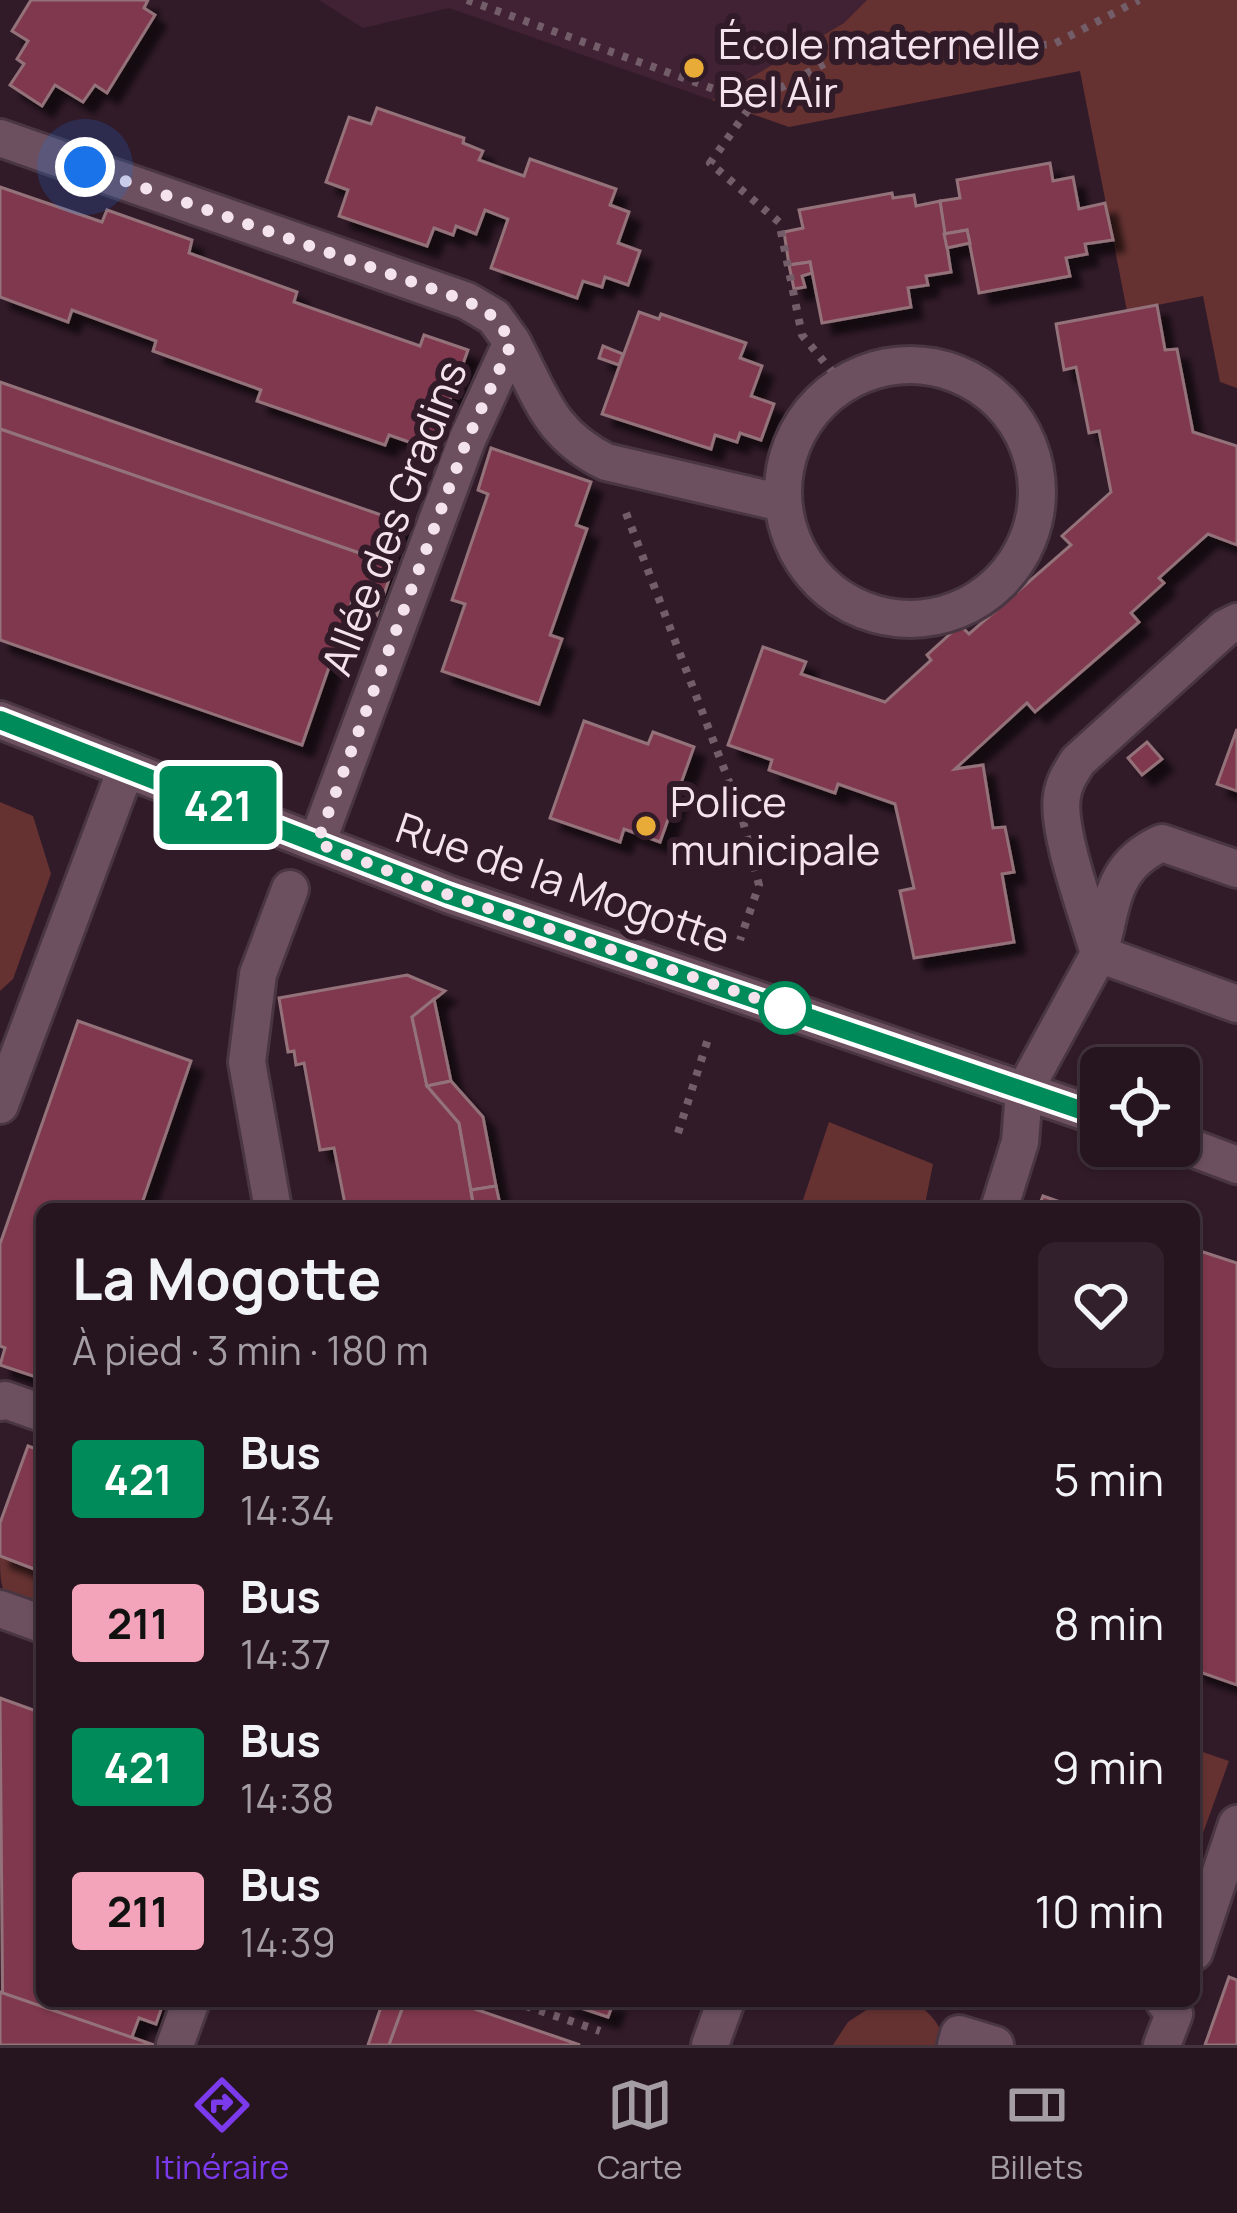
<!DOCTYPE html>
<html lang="fr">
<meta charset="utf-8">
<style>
body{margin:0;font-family:Manrope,sans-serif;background:#32212c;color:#f1f3f6;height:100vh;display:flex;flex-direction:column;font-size:45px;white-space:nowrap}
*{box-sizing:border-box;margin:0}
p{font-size:39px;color:#a49ea4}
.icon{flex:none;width:66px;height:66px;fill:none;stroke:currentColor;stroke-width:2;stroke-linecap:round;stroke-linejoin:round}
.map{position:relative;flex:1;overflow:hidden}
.side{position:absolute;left:36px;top:1203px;width:1164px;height:804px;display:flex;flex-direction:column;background:#26141f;border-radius:18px;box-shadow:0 3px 9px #0004,0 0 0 3px #42333d}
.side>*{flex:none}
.badge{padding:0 24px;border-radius:9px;font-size:42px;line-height:78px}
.fabs{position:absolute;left:1080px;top:1047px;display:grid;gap:24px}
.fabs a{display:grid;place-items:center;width:120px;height:120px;border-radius:18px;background:#26141f;box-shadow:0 3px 9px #0004,0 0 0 3px #42333d;font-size:60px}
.you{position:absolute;width:60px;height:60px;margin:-30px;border:9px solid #fff;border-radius:50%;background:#1a73e8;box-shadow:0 0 0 18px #1a73e833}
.map>.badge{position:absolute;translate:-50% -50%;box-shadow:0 0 0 6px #fff}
.round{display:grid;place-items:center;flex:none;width:126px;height:126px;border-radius:18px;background:#32212c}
.head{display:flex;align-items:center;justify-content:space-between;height:204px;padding:0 36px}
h1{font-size:57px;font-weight:700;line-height:90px}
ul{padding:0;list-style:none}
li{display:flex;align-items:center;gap:36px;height:144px;padding:0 36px}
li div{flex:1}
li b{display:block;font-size:45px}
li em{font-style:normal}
li .badge{min-width:132px;font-weight:700;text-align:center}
.menu{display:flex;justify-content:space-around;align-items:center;height:168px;border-top:3px solid #42333d;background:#26141f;font-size:33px;color:#a49ea4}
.menu a{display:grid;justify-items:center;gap:6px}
.menu .on{color:#7c3aed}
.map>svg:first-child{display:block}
.built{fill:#402234}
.green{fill:#653231}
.building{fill:#7f394e;stroke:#94727a;stroke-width:3;filter:url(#shadow)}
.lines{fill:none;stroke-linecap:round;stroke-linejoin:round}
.minor-casing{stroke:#493642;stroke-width:42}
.path{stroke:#725d69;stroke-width:8;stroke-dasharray:6 9;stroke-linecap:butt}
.minor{stroke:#6c5060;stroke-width:36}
.line-casing{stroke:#fff;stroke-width:27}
.line{stroke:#008b5a;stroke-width:18}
.walk{stroke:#f4e3ec;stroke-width:12;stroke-dasharray:0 21.6}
.poi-dot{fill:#e8ab37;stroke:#321b29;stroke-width:4.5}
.stop-dot{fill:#fff;stroke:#008b5a;stroke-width:6}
.labels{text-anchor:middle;stroke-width:12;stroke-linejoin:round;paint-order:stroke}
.poi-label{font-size:42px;fill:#f4e3ec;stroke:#321b29;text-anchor:start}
.street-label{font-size:42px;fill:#f4e3ec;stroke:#321b29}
</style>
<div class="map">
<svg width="1237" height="2045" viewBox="0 0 1237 2045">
<defs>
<filter id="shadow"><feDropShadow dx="11" dy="11" stdDeviation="3" flood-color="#0009"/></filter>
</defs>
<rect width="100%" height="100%" fill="#321b29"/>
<polygon class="built" points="319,0 867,0 844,23 712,100 449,8 363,28"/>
<g class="green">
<polygon points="867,0 1237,0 1237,388 1220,382 1203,296 1127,311 1080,71 789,127 712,100 844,23"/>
<polygon points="0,802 33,816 51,874 13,979 0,991"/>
<polygon points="829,1122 933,1164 924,1209 800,1209"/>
<path d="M0 1556 42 1572 38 1585 42 1587V1613C3 1599 0 1597 0 1556Z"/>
<polygon points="1194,1749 1229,1761 1194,1858"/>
<path d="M880 2001H914C928 2012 945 2026 942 2045H833L848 2022Z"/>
</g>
<g class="building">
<polygon points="31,0 148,0 144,8 155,15 107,93 95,85 83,102 55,85 42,106 10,85 24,64 17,59 28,41 12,31"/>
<polygon points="377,108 464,138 463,143 483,151 479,160 524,176 530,159 616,189 610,205 629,212 618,243 640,251 628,285 605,277 602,287 583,281 577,298 491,268 508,219 485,210 476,234 456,226 453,235 434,228 427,246 339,216 348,190 326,182 349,117 371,124"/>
<polygon points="1050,163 1053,181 1073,177 1079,209 1105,203 1113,240 1085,244 1087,254 1066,258 1070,276 979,293 967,230 944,234 940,201 960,198 957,180"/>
<polygon points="0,187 102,222 107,210 192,240 189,253 297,292 294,302 420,346 424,335 468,350 432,450 389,435 385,445 257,401 261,390 153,351 156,341 72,310 68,322 0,297"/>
<polygon points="892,193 893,198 914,195 916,206 940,201 951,272 926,276 928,285 908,288 911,307 822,323 810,262 789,265 784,232 803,228 799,210"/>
<polygon points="967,230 970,243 947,248 944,234"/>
<polygon points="810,262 812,273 802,276 805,287 794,289 789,265"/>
<polygon points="1157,305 1165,350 1177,349 1193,432 1237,446 1237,545 1208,534 1159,578 1164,583 1131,613 1139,622 1035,712 1027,703 955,769 983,765 993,828 1005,827 1014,872 1002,874 1014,942 914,958 900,891 914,888 895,804 838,784 835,793 769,770 772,760 728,745 763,647 806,662 801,674 885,702 931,660 927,655 960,625 969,634 1071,545 1062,536 1111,492 1099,431 1089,433 1076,367 1064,370 1056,324"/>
<polygon points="639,312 659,319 661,314 746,343 740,358 762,366 751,396 774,404 761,440 740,433 737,442 715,435 711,449 602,414"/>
<polygon points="603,346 623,354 619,365 599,358"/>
<polygon points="0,382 407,524 394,565 0,429"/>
<polygon points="0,429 394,565 377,615 369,605 352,601 302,745 0,640"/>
<polygon points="491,448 591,482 576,525 587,529 550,635 562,639 539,704 442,671 465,604 452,600 488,494 478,490"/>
<polygon points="584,721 648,744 653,732 694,747 660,842 624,829 620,842 550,818"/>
<polygon points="1237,729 1237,791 1217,784"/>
<polygon points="1147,742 1162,759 1142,775 1128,758"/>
<polygon points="407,975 445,991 412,1017 427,1086 459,1123 474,1209 346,1209 334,1148 320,1150 304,1063 296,1065 294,1051 288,1052 279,998"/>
<polygon points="434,999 451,1081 427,1086 412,1017"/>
<polygon points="78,1021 191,1061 140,1209 42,1209 42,1379 0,1365 5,1348 0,1346 0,1244"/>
<polygon points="451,1081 483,1117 496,1186 471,1190 459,1123 427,1086"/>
<polygon points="496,1186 501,1209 474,1209 471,1190"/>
<polygon points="1043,1196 1080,1209 1038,1209"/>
<polygon points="1194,1249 1237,1263 1237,1685 1194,1670"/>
<polygon points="28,1446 42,1451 42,1572 0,1556 0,1523"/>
<polygon points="0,1698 42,1713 42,2001 164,2001 156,2024 139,2018 129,2045 3,2045"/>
<polygon points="1229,1977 1237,1980 1237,2045 1205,2045"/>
<polygon points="0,1992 154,2045 0,2045"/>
<polygon points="383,2001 405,2001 389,2045 368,2045"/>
<polygon points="405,2001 475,2001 472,2008 580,2045 389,2045"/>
<polygon points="560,2001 614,2001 608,2017"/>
</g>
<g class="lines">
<g class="minor-casing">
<g id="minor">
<polyline points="0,138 467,301 494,317 512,342 467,440 317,843"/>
<path d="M512 342C541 396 548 433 606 462L782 503"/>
<circle cx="910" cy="492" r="127"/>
<polyline points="0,720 450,895 1101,1117"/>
<path d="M1237 869 1162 843C1110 866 1113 905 1099 954L1237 1004"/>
<polyline points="0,1105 126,769"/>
<polyline points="1179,1143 1237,1165"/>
<polyline points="273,1209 247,1062 258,974 290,889"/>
<path d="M999 1209 1020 1142 1024 1091 1099 954C1089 917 1056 831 1062 796 1064 782 1071 772 1078 761L1225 628 1237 622"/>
<polyline points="0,1402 5,1400 42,1413"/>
<polyline points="0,1609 42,1624"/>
<polyline points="1194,1952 1237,1824"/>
<polyline points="175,2045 191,2001"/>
<polyline points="710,2045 726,2001"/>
<polyline points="956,2045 959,2034 995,2045"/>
<polyline points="1162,2045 1174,2014 1164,2001"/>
</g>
</g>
<g class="path">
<polyline points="467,0 753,103"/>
<polyline points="843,385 802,335 779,222 710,163 753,103 840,55 936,54 1054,44 1139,0"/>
<polyline points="626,513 741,813 759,885 740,940"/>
<polyline points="678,1133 708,1039"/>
<polyline points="511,2001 600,2031"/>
</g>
<use href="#minor" class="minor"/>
</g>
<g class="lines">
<g class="line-casing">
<polyline id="line" points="0,720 449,895 1101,1117"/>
</g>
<use href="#line" class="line"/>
<polyline class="walk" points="85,167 467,301 494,317 512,342 467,440 317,843 449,895 785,1008"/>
</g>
<g class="poi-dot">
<circle cx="694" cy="68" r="12"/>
<circle cx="646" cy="826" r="12"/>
</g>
<circle class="stop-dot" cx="785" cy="1008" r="24"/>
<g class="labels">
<g class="poi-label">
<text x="718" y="59">École maternelle<tspan x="718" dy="48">Bel Air</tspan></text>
<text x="670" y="817">Police<tspan x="670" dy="48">municipale</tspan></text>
</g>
<g class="street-label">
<text transform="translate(394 518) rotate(-69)" y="15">Allée des Gradins</text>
<text transform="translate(563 883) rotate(19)" y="15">Rue de la Mogotte</text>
</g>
</g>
</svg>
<div class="fabs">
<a><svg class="icon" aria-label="locate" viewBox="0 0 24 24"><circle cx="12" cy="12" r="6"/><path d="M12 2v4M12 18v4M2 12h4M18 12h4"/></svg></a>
</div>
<div class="you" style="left:85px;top:167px"></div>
<b class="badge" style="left:218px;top:805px;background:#008b5a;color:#fff">421</b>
<section class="side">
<div class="head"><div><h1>La Mogotte</h1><p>À pied · 3 min · 180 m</p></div><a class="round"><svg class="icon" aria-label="heart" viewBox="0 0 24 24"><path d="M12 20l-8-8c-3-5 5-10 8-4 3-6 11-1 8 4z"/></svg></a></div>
<ul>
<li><span class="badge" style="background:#008b5a;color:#fff">421</span><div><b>Bus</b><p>14:34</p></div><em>5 min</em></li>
<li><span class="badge" style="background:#f3a4ba;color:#111">211</span><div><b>Bus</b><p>14:37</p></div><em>8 min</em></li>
<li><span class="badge" style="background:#008b5a;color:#fff">421</span><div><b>Bus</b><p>14:38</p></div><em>9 min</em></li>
<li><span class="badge" style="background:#f3a4ba;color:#111">211</span><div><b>Bus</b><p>14:39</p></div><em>10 min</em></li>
</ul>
</section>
</div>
<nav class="menu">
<a class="on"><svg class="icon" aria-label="directions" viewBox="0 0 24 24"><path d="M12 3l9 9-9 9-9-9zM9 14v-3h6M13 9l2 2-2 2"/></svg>Itinéraire</a>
<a><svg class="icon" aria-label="map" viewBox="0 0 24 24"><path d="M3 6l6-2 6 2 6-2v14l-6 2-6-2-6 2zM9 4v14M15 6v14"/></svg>Carte</a>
<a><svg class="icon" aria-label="tickets" viewBox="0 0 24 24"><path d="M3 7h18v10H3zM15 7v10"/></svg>Billets</a>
</nav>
